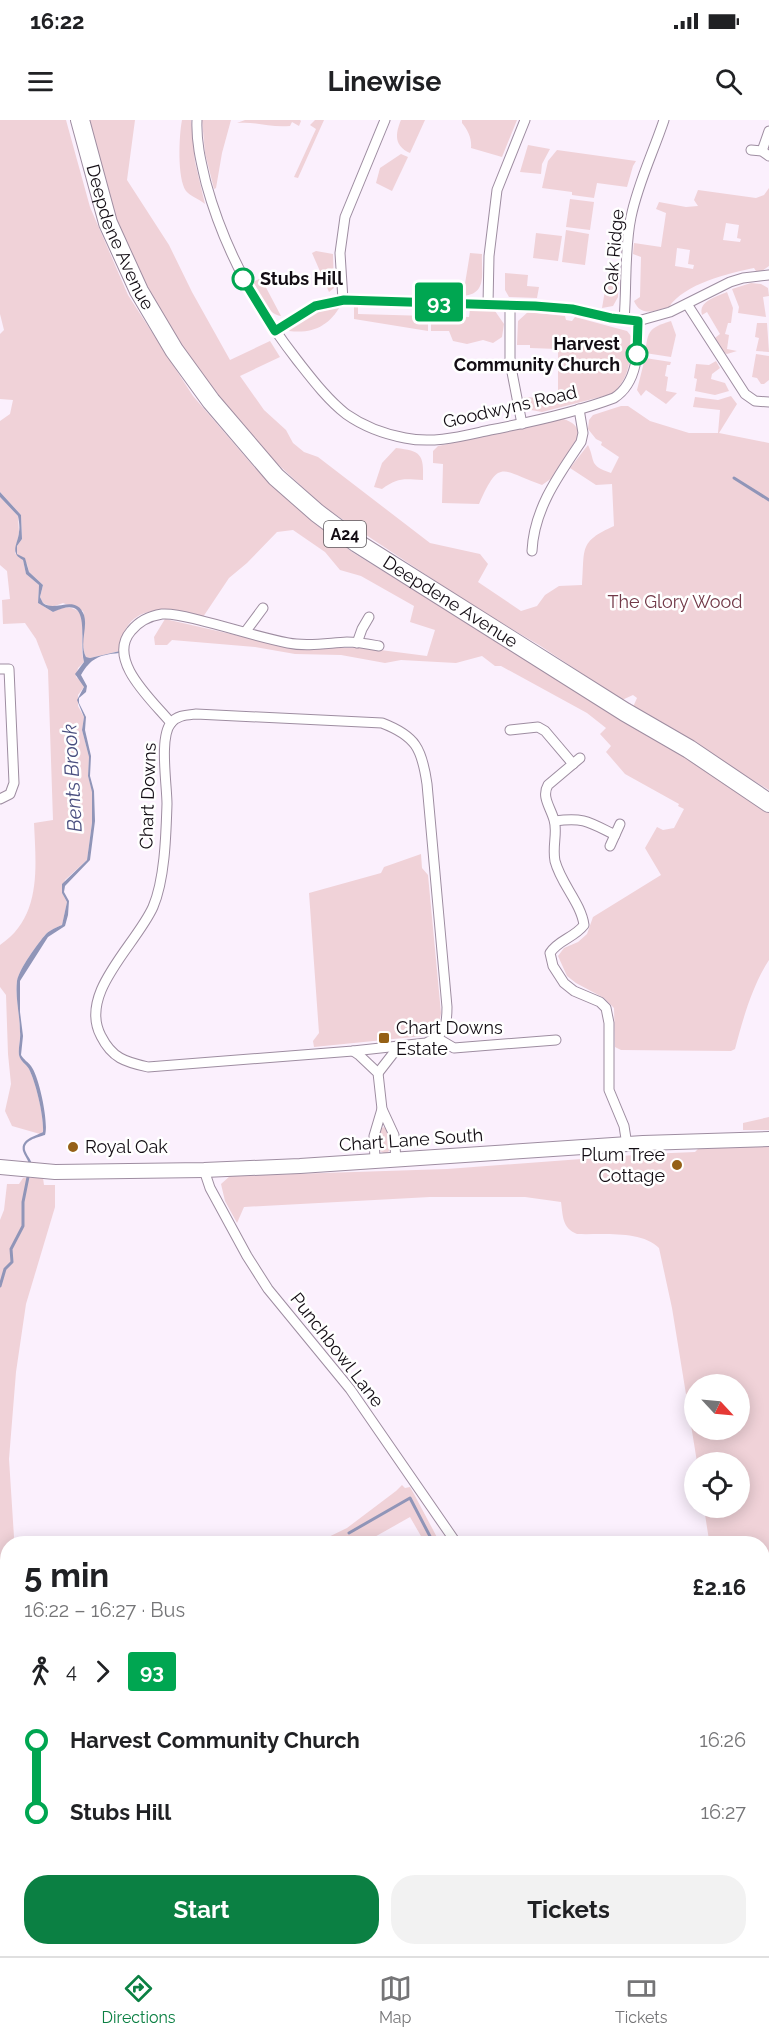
<!DOCTYPE html>
<meta charset="utf-8">
<style>
body{margin:0;font-family:Raleway,sans-serif;background:#f2f2f2;color:#202124;height:100vh;display:flex;flex-direction:column;font-size:22px;white-space:nowrap}
*{box-sizing:border-box;margin:0}
p{font-size:20px;color:#757577}
.icon{flex:none;width:33px;height:33px;fill:none;stroke:currentColor;stroke-width:2;stroke-linecap:round;stroke-linejoin:round}
.map{position:relative;flex:1;overflow:hidden}
.sheet{position:absolute;left:0px;top:1416px;width:770px;height:420px;display:flex;flex-direction:column;background:#fff;border-radius:24px 24px 0 0;box-shadow:0 3px 15px #0003}
.sheet>*{flex:none}
.badge{padding:0 12px;border-radius:4px;font-size:21px;line-height:39px}
.needle{width:39px;rotate:116deg}
.tools{position:absolute;left:684px;top:1254px;display:grid;gap:12px}
.tools a{display:grid;place-items:center;width:66px;height:66px;border-radius:50%;background:#fff;box-shadow:0 3px 15px #0003;font-size:30px}
.map>.badge{position:absolute;translate:-50% -50%;box-shadow:0 0 0 3px #fff}
.legs{display:flex;align-items:center;gap:9px;height:66px;padding:0 24px;font-size:20px}
.legs p{margin-inline-start:auto}
.head{display:flex;align-items:center;justify-content:space-between;height:102px;padding:0 24px}
h1{font-size:33px;font-weight:700;line-height:45px}
.action{display:flex;gap:12px;margin-top:auto;padding:12px 24px}
.action a{flex:1;height:69px;border-radius:24px;background:#0b8043;color:#fff;font-size:24px;font-weight:700;line-height:69px;text-align:center}
.action a+a{background:#f2f2f2;color:#202124}
ul{padding:0 24px;list-style:none}
li{display:flex;align-items:center;gap:21px;height:72px;font-size:22px}
li i{display:grid;place-items:center;width:9px;height:100%;margin:0 8px;background:currentColor}
li i::after{content:'';width:15px;height:15px;margin:-8px;border:4px solid;border-radius:50%;background:#fff}
li p{margin-inline-start:auto}
li:first-child i{background:linear-gradient(#0000 50%,currentColor 0)}
li:last-child i{background:linear-gradient(currentColor 50%,#0000 0)}
.status{display:flex;justify-content:space-between;align-items:center;height:42px;padding:0 30px;background:#fff;direction:ltr}
.status svg{height:16px;fill:currentColor}
header{display:flex;justify-content:space-between;align-items:center;height:78px;padding:0 24px;background:#fff;font-size:27px;font-weight:700}
.menu{display:flex;justify-content:space-around;align-items:center;height:84px;border-top:2px solid #e0e0e0;background:#fff;font-size:16px;color:#757577}
.menu a{display:grid;justify-items:center;gap:3px}
.menu .selected{color:#0b8043}
.map>svg:first-child{display:block}
.green{fill:#f0d2d8;fill-rule:evenodd}
.water{fill:#9095b8}
.lines{fill:none;stroke-linecap:round;stroke-linejoin:round}
.stream{stroke:#9095b8;stroke-width:3}
.street-casing{stroke:#9e8da1;stroke-width:11}
.secondary-casing{stroke:#9e8da1;stroke-width:16}
.highway-casing{stroke:#9e8da1;stroke-width:20}
.street{stroke:#fff;stroke-width:9}
.secondary{stroke:#fff;stroke-width:14}
.highway{stroke:#fff;stroke-width:18}
.line-1-casing{stroke:#fff;stroke-width:14}
.line-1{stroke:#00a651;stroke-width:9}
.stop-1-dot{fill:#fff;stroke:#00a651;stroke-width:3}
.poi-dot{fill:#956016;stroke:#fff;stroke-width:2}
.labels{text-anchor:middle;stroke-width:5;stroke-linejoin:round;paint-order:stroke}
.shield{fill:#fff;stroke:#5a565a;stroke-width:1.5}
.shield-label{font-size:16px;font-weight:bold;fill:#130d14}
.street-label{font-size:18px;fill:#130d14;stroke:#fff}
.stop-label{font-size:18px;font-weight:bold;fill:#130d14;stroke:#fff;text-anchor:start}
.park-label{font-size:18px;fill:#723948;stroke:#fff}
.poi-label{font-size:18px;fill:#130d14;stroke:#fff;text-anchor:start}
.water-label{font-size:20px;font-style:italic;fill:#494e7f;stroke:#fff}
</style>
<div class="status"><b>16:22</b><svg viewBox="0 0 49 12"><path d="M0 12V9h3v3zM5 12V6h3v6zM10 12V3h3v9zM15 12V0h3v12zM26 1h20v11H26zM47 4h2v5h-2z"/></svg></div>
<header><svg class="icon" aria-label="menu" viewBox="0 0 24 24"><path d="M4 6h16M4 12h16M4 18h16"/></svg>Linewise<svg class="icon" aria-label="search" viewBox="0 0 24 24"><circle cx="10" cy="10" r="6"/><path d="M15 15l6 6"/></svg></header>
<div class="map">
<svg width="769" height="1836" viewBox="0 0 769 1836">
<rect width="100%" height="100%" fill="#fbf0fd"/>
<g class="green">
<path d="M0 0H66L90 87 128 175 193 276 255 348 279 371 352 432 709 652 769 693V840C752 866 743 899 735 929L731 931 621 930 615 927 614 888 604 878 576 863 567 856 558 836 564 828 578 822 587 814 593 797 661 755 645 728 657 707 663 710 674 708 684 689 678 686 679 684 625 654 606 632 611 626 600 614 606 608 587 593 501 546H495L482 536 456 543 401 540 385 543 341 535 295 534 255 527 172 520 167 525H155L154 517 165 499 244 517 324 528H365L427 536 435 510 410 502 414 486 361 456 340 450 325 432 293 410 277 412 247 443 229 458 203 497C168 487 124 481 120 531L90 538 86 537C79 522 87 506 83 491L63 483 52 487 43 483 40 477 43 465 29 452 27 444 17 434V426L22 419 21 395 0 372V301L10 294 13 280 0 279V214L4 210 0 194Z"/>
<path d="M87 0H135L127 60 169 125 192 172 230 240 270 221 280 237 240 256 264 290 286 310 293 323 304 332 318 337 430 423 480 434 488 444 478 462 521 491 537 486 545 475 559 466 582 465C585 429 578 422 614 406L612 364 596 365 570 348 588 325C596 342 588 345 611 353L619 337 601 325 602 322 596 319 588 309 589 300 593 295 621 286H628L650 301 689 313H718L720 290 693 287 695 277 718 280 731 276 737 284 719 313 769 323V670L633 587 637 578 633 575 622 580 539 525 473 486 324 387 255 323 202 259 141 159 111 91Z"/>
<path d="M182 0H191L195 42 205 84C199 79 190 76 186 71 177 58 179 15 182 0Z"/>
<polygon points="202,0 231,0 222,33 216,68 214,69 205,33"/>
<path d="M245 0H300L301 1 299 6 292 2 290 6C270 8 256 1 237 3Z"/>
<polygon points="315,0 324,0 298,58 294,57 316,9 310,5"/>
<path d="M401 0H425L410 33C394 26 395 14 401 0Z"/>
<path d="M462 0H517L502 37 471 28C472 19 468 10 462 3Z"/>
<polygon points="528,25 550,29 542,44 541,54 520,52"/>
<polygon points="557,30 636,41 633,46 627,67 597,63 594,78 572,75 572,72 542,68 548,41"/>
<polygon points="401,34 408,37 392,71 376,63 380,48"/>
<path d="M769 68V146L762 151H756L754 148C729 153 684 164 669 187 656 190 641 198 634 181L640 177 641 137 633 134 634 123 661 127 666 93 656 89 659 82 686 87 698 86 694 80 698 70 756 78 764 75ZM726 103 739 105 737 118 741 119 740 122 723 120ZM677 128 690 130 688 144 694 145 693 149 675 146Z"/>
<polygon points="570,79 594,82 590,110 566,107"/>
<polygon points="566,110 589,114 585,145 562,142"/>
<polygon points="536,113 562,116 558,141 533,138"/>
<polygon points="316,131 333,134 334,168 329,172 312,133"/>
<path d="M470 133 482 134C481 153 488 174 463 176Z"/>
<polygon points="505,153 528,155 527,166 539,167 537,178 509,177 505,170"/>
<polygon points="608,153 619,155 618,177 613,186 602,188"/>
<path d="M261 158 281 196C266 193 260 175 253 162Z"/>
<polygon points="751,163 761,164 768,168 769,176 763,177 766,197 738,193 739,187 732,169"/>
<path d="M727 172 733 188 731 203H728L725 214 729 215 727 229 737 231 727 234 722 232 715 218 720 214 707 192 702 195C698 181 716 177 727 172Z"/>
<path d="M341 185C329 206 313 214 289 211 298 194 324 187 341 185Z"/>
<polygon points="354,187 358,187 358,194 428,196 428,211 354,199"/>
<polygon points="470,189 495,191 504,204 502,217 493,223 483,220 467,224 453,221 449,211 431,211 431,196 469,197"/>
<path d="M528 192 565 196 566 200 572 201 575 197 627 211 631 216C631 238 630 258 612 274L542 292 531 290 524 277 539 278 543 281 558 279V229L530 228V225H517L518 201Z"/>
<path d="M671 201 676 215 671 237 645 233C648 210 649 208 671 201Z"/>
<polygon points="757,203 767,203 769,232 756,231 759,218 755,217"/>
<polygon points="756,234 769,236 769,260 764,264 761,264 757,258 752,257"/>
<polygon points="645,238 671,242 670,245 667,245 665,256 668,257 666,271 677,273 666,284 646,270 641,276 637,270"/>
<polygon points="716,241 720,248 712,254 711,259 725,263 729,271 715,275 695,271 697,259 694,258 696,244 709,245"/>
<path d="M563 299C574 302 580 308 578 319L552 358 542 365C501 351 500 337 479 384L442 383 443 344 433 343V331L438 326Z"/>
<path d="M396 328C421 331 424 334 423 360 404 359 398 357 382 369L374 367 382 343Z"/>
<path d="M0 377 18 396 19 412 15 433 23 440 26 454 39 465 38 483 53 492C63 487 70 485 81 493 85 509 79 525 84 542L78 548 76 557 82 562 84 567 78 575V586L84 597 82 610 89 637 88 656 92 671V703L87 740 65 760 62 773 67 782 62 805C57 807 50 810 46 814 38 823 19 849 17 861 15 878 20 895 20 912 21 919 18 927 19 935 20 941 26 944 29 949 36 963 44 996 43 1012L40 1014 12 1006 5 991 11 964 8 934 6 875 0 867V825C42 797 36 747 34 703L53 700 48 550 36 519 25 503 3 504 2 480 10 479 7 451 0 445Z"/>
<path d="M421 734 422 748 428 755 441 893C439 906 436 912 423 916L314 927 313 921 319 913 309 773 381 753 384 747Z"/>
<polygon points="769,997 769,1010 743,1010 743,1003"/>
<path d="M384 1007C390 1012 390 1024 389 1031L386 1034 380 1031C379 1024 378 1016 380 1009Z"/>
<path d="M769 1024V1655L762 1649V1424L708 1423 709 1420 704 1388H740V1342H697L672 1188 659 1128C641 1110 601 1115 577 1114 562 1108 563 1096 561 1082L525 1077H430L244 1087 237 1103 225 1081 221 1064 230 1056 447 1049 648 1034 695 1032 699 1028ZM694 1264H740V1310H694Z"/>
<polygon points="23,1058 43,1058 44,1065 55,1065 55,1087 26,1184 16,1252 9,1339 14,1417 13,1423 8,1424 7,1452 0,1493 0,1100 4,1090 7,1064 19,1064"/>
<polygon points="402,1365 405,1368 410,1367 414,1374 440,1423 425,1423 410,1397 364,1423 316,1423 347,1408 396,1371"/>
<polygon points="762,1669 769,1674 769,1836 600,1836 603,1828 762,1828"/>
</g>
<g class="water">
<path d="M0 372 21 395 22 419 17 426V434L25 438 29 452 43 465 40 477 43 483C55 493 76 473 84 495 88 508 79 523 86 537L90 538 120 531 119 533C99 535 91 538 81 555L87 566 86 572 79 578V583L86 597 85 610 91 636 90 656 94 671 95 701 90 740 65 766 64 772 69 781 68 795 65 806 48 817 20 861V892L23 916 21 935C24 940 28 942 31 946 39 956 49 1003 45 1015 39 1017 23 1020 25 1030 26 1034 31 1040 32 1044H29C28 1039 24 1035 23 1031 20 1019 36 1016 43 1012 44 997 36 963 29 949 26 944 20 941 19 935 18 927 21 919 20 912 20 895 15 878 17 861 19 849 38 823 46 814 50 810 57 807 62 805L67 782 62 773V764L87 740 92 703V672L88 656 89 637 82 610 84 597 77 580 84 567 75 554 84 542C78 519 94 472 53 492L38 483 39 465 26 454 23 440C9 433 18 424 19 412 20 407 19 401 18 396L0 377Z"/>
<polygon points="762,1454 769,1459 769,1510 762,1518"/>
</g>
<g class="lines">
<g class="stream">
<polyline points="734,358 769,380"/>
<polyline points="0,1166 5,1149 12,1142 11,1129 23,1106 23,1082 29,1052"/>
<polyline points="349,1413 410,1378 434,1424"/>
<polyline points="334,1424 338,1421"/>
<polyline points="0,1526 8,1528"/>
</g>
<g class="street-casing">
<g id="street">
<path d="M197 0C196 22 201 42 206 63 224 129 255 186 297 240 312 259 327 279 346 294 363 306 384 314 405 318 434 324 462 316 490 310 532 302 574 293 614 278 639 262 638 228 638 201"/>
<polyline points="751,30 762,31 769,36"/>
<polyline points="762,31 769,11"/>
<polyline points="343,180 340,133 345,97 385,0"/>
<polyline points="488,184 489,136 497,70 525,0"/>
<polyline points="687,184 745,274 755,281 769,282"/>
<polyline points="510,185 510,242 522,304"/>
<path d="M624 200C627 166 624 131 631 97 638 63 653 33 664 0"/>
<polyline points="275,211 314,186 343,180 535,186 572,189 611,198 638,201 670,192 730,162 743,158 769,155"/>
<path d="M532 431C534 389 558 356 581 322L583 313 579 289"/>
<polyline points="246,511 263,488"/>
<polyline points="357,523 362,509 369,497"/>
<polyline points="0,549 9,549 14,663 10,674 0,679"/>
<path d="M196 594 382 603C416 616 422 629 427 664L447 887C447 907 445 914 426 923L353 931 148 947C125 942 112 938 101 916 78 873 136 825 153 787 165 759 166 714 167 684 167 665 159 617 171 603 177 595 188 595 196 594Z"/>
<path d="M171 603C152 580 106 540 131 511 139 501 149 496 162 494 174 493 187 497 199 500 228 507 258 517 288 523 307 527 328 523 347 522 358 522 368 524 379 526"/>
<polyline points="510,610 538,607 545,611 573,644"/>
<path d="M580 638 548 665C541 677 551 688 554 700 558 712 552 726 555 741 561 764 581 783 584 805 574 818 558 820 550 833L553 846 564 863 574 871 600 882 606 888 609 903V970L624 1006 627 1025"/>
<path d="M555 701C584 697 589 702 615 715L620 704"/>
<polyline points="610,726 615,715"/>
<polyline points="437,918 454,928 556,920"/>
<polyline points="353,931 359,935 378,953 382,989 394,1015 396,1039"/>
<polyline points="378,953 399,926"/>
<polyline points="375,1040 374,1016 382,989"/>
<polyline points="204,1050 210,1068 247,1136 268,1169 350,1269 457,1424"/>
<polyline points="762,1661 769,1665"/>
</g>
</g>
<g class="secondary-casing">
<polyline id="secondary" points="0,1047 55,1052 204,1050 300,1046 643,1023 769,1019"/>
</g>
<g class="highway-casing">
<g id="highway">
<path id="s1" d="M80 0 108 103 139 171 174 230 211 281 276 357 317 393 357 423 625 592 689 629 769 683"/>
</g>
</g>
<use href="#street" class="street"/>
<use href="#secondary" class="secondary"/>
<use href="#highway" class="highway"/>
</g>
<g class="lines">
<g class="line-1-casing">
<polyline id="line-1" points="243,159 275,211 315,186 344,180 535,186 572,189 611,198 638,201 637,234"/>
</g>
<use href="#line-1" class="line-1"/>
</g>
<g class="stop-1-dot">
<circle cx="243" cy="159" r="10"/>
<circle cx="637" cy="234" r="10"/>
</g>
<g class="poi-dot">
<rect x="378" y="912" width="12" height="12" rx="3"/>
<circle cx="73" cy="1027" r="6"/>
<circle cx="677" cy="1045" r="6"/>
</g>
<g class="labels">
<rect class="shield" x="324" y="401" width="42" height="26" rx="4.5"/>
<g class="shield-label">
<text x="345" y="420">A24</text>
</g>
<g class="street-label">
<text dy="6" stroke="none"><textPath href="#s1" startOffset="124">Deepdene Avenue</textPath></text>
<text transform="translate(614 132) rotate(-85)" y="6">Oak Ridge</text>
<text transform="translate(510 287) rotate(-13)" y="6">Goodwyns Road</text>
<text dy="6" stroke="none"><textPath href="#s1" startOffset="628">Deepdene Avenue</textPath></text>
<text transform="translate(148 676) rotate(-88)" y="6">Chart Downs</text>
<text transform="translate(411 1020) rotate(-4)" y="6">Chart Lane South</text>
<text transform="translate(337 1230) rotate(52)" y="6">Punchbowl Lane</text>
</g>
<g class="stop-label">
<text x="260" y="165">Stubs Hill</text>
<text x="620" y="230" text-anchor="end">Harvest<tspan x="620" dy="21">Community Church</tspan></text>
</g>
<g class="park-label">
<text x="675" y="488">The Glory Wood</text>
</g>
<g class="poi-label">
<text x="396" y="914">Chart Downs<tspan x="396" dy="21">Estate</tspan></text>
<text x="85" y="1033">Royal Oak</text>
<text x="665" y="1041" text-anchor="end">Plum Tree<tspan x="665" dy="21">Cottage</tspan></text>
</g>
<g class="water-label">
<text transform="translate(72 658) rotate(-93)" y="7">Bents Brook</text>
</g>
</g>
</svg>
<div class="tools">
<a><svg class="needle" viewBox="-14 -14 28 28"><path d="M0-13l5 13h-10z" fill="#e53935"/><path d="M0 13l5-13h-10z" fill="#757577"/></svg></a>
<a><svg class="icon" aria-label="locate" viewBox="0 0 24 24"><circle cx="12" cy="12" r="6"/><path d="M12 2v4M12 18v4M2 12h4M18 12h4"/></svg></a>
</div>
<b class="badge" style="left:439px;top:182px;background:#00a651;color:#fff">93</b>
<section class="sheet">
<div class="head"><div><h1>5 min</h1><p>16:22 – 16:27 · Bus</p></div><b>£2.16</b></div>
<div class="legs"><svg class="icon" aria-label="walk" viewBox="0 0 24 24"><circle cx="13" cy="4" r="2"/><path d="M13 8l-2 6 4 7M11 14l-3 7M7 12l3-4h3l4 4"/></svg>4<svg class="icon" aria-label="forward" viewBox="0 0 24 24"><path d="M9 5l7 7-7 7"/></svg><b class="badge" style="background:#00a651;color:#fff">93</b></div>
<ul>
<li><i style="color:#00a651"></i><b>Harvest Community Church</b><p>16:26</p></li>
<li><i style="color:#00a651"></i><b>Stubs Hill</b><p>16:27</p></li>
</ul>
<div class="action"><a>Start</a><a>Tickets</a></div>
</section>
</div>
<nav class="menu">
<a class="selected"><svg class="icon" aria-label="directions" viewBox="0 0 24 24"><path d="M12 3l9 9-9 9-9-9zM9 14v-3h6M13 9l2 2-2 2"/></svg>Directions</a>
<a><svg class="icon" aria-label="map" viewBox="0 0 24 24"><path d="M3 6l6-2 6 2 6-2v14l-6 2-6-2-6 2zM9 4v14M15 6v14"/></svg>Map</a>
<a><svg class="icon" aria-label="tickets" viewBox="0 0 24 24"><path d="M3 7h18v10H3zM15 7v10"/></svg>Tickets</a>
</nav>
